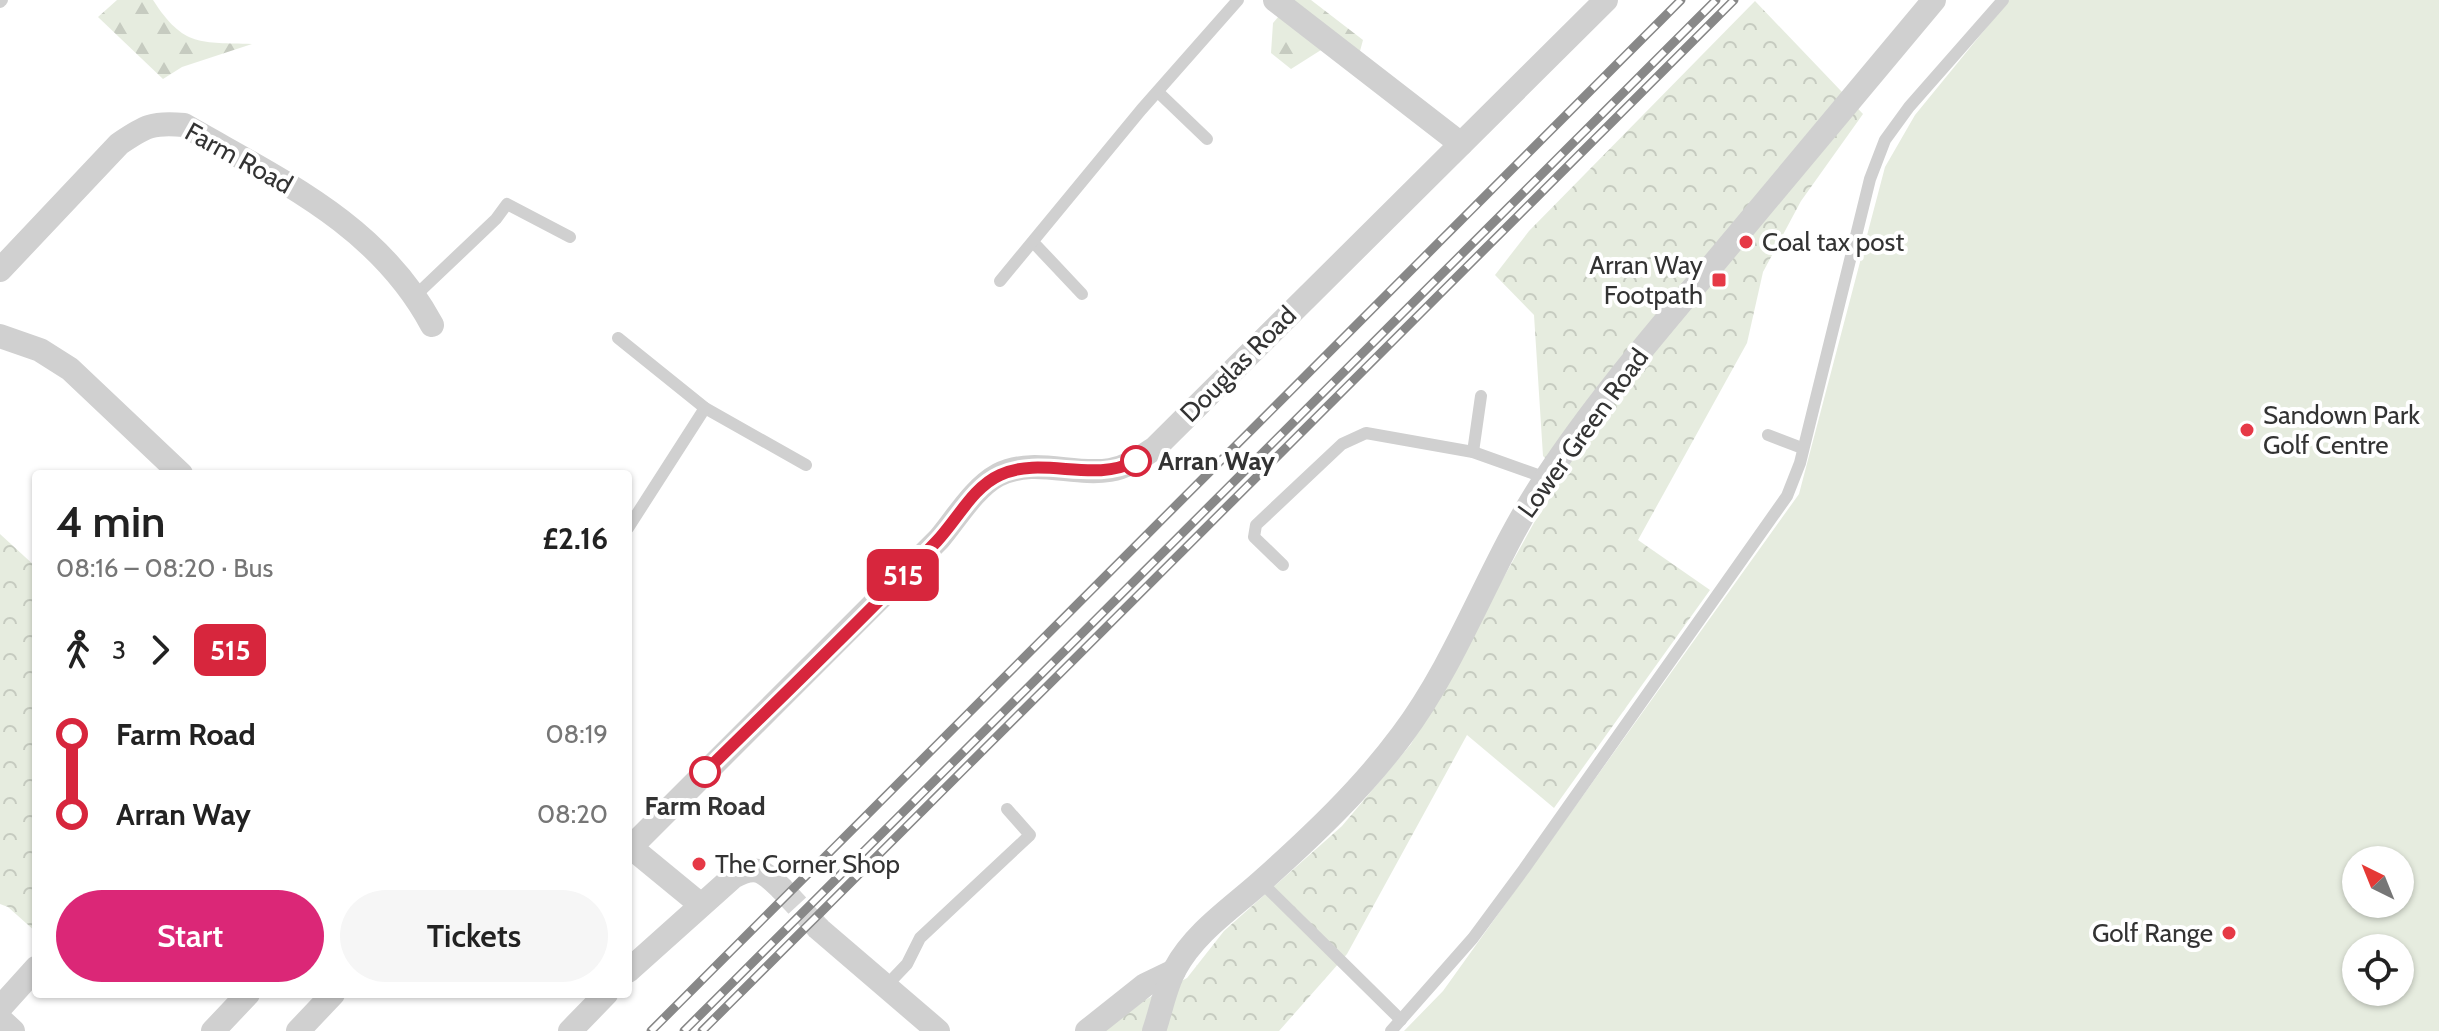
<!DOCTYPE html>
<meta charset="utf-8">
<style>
body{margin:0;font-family:Cabin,sans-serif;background:#f6f6f6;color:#222;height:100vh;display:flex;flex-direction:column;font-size:30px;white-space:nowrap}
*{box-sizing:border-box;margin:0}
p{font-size:26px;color:#767676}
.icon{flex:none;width:44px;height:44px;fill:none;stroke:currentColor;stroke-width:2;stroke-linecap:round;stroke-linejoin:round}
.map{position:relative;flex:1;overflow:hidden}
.panel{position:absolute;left:32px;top:470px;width:600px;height:528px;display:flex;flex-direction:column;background:#fff;border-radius:8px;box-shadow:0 2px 6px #0004}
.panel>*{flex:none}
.badge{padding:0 16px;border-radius:12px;font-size:28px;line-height:52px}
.needle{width:52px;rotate:317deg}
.tools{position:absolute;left:2342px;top:846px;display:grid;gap:16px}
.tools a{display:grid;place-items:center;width:72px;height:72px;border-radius:50%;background:#fff;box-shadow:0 2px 6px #0004;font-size:40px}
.map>.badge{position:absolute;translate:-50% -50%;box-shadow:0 0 0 4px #fff}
.legs{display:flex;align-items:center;gap:12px;height:88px;padding:0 24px;font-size:26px}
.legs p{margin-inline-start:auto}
.headline{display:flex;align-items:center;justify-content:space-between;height:136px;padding:0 24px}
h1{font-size:44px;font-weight:600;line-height:60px}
.action{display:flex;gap:16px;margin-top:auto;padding:16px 24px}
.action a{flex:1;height:92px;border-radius:48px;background:#db2777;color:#fff;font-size:32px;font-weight:600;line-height:92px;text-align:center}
.action a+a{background:#f6f6f6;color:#222}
ul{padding:0 24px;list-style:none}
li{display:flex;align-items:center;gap:28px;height:80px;font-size:30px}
li i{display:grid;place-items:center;width:12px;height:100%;margin:0 10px;background:currentColor}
li i::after{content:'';width:20px;height:20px;margin:-10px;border:6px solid;border-radius:50%;background:#fff}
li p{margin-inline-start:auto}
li:first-child i{background:linear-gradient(#0000 50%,currentColor 0)}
li:last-child i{background:linear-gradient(currentColor 50%,#0000 0)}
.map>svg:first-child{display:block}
.forest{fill:url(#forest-firs)}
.park{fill:url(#park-crowns)}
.garden{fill:#e6ecdf;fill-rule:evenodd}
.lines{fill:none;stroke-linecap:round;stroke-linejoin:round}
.street-tunnel{stroke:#d6d6d6;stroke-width:24;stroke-dasharray:24 12;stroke-linecap:butt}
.lane{stroke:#d0d0d0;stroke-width:12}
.street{stroke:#d0d0d0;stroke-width:24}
.rail-casing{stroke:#888;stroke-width:9}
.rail{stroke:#fff;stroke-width:6;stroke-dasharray:18;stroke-linecap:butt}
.line-1-casing{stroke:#fff;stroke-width:18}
.line-1{stroke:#d7263d;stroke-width:12}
.poi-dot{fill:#e63946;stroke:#fff;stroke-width:3}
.stop-1-dot{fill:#fff;stroke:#d7263d;stroke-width:4}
.labels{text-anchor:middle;stroke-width:8;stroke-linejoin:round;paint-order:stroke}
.street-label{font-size:26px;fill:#333;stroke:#fff}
.poi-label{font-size:26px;fill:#333;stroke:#fff;text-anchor:start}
.stop-label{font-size:26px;font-weight:bold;fill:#333;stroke:#fff;text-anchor:start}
</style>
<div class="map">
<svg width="2439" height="1031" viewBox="0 0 2439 1031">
<defs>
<pattern id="forest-firs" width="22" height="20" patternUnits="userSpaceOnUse" patternTransform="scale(2)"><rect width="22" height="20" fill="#e6ecdf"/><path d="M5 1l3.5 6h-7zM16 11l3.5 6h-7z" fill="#c6cbc0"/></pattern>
<pattern id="park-crowns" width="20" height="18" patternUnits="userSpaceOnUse" patternTransform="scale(2)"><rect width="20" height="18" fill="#e6ecdf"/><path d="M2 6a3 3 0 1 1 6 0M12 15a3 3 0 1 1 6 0" fill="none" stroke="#c6cbc0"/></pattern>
</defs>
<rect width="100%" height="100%" fill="#fff"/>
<g class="forest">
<path d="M117 0H153C184 48 201 42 252 44L182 67 163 79 98 17Z"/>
<polygon points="1266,0 1311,0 1363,40 1360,51 1344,65 1321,50 1291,69 1271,53 1273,23 1279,16"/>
</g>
<g class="park">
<polygon points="1755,1 1863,114 1801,201 1763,272 1747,343 1638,540 1710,590 1554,808 1467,735 1347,954 1279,1031 1104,1031 1145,1000 1187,978 1224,931 1342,826 1411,744 1535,521 1564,476 1543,456 1534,315 1495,275 1529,231"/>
<polygon points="0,534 36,567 36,932 8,907 0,904"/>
</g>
<path class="garden" d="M2009 0H2439V1031H1404L1443 991 1799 494 1885 167 1915 115ZM2356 860H2400V904H2356ZM2356 948H2400V992H2356Z"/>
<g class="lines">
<polyline class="street-tunnel" points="781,888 819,929"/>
<g class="lane">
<polyline points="0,2 2,0"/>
<polyline points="1159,93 1207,139"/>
<polyline points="1033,242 1082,294"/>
<polyline points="1000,281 1141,110 1238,0"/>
<polyline points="416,295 496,219 507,204 570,237"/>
<polyline points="618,338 705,408 806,465"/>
<polyline points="1768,435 1802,448"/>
<polyline points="1473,452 1481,396"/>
<polyline points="628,528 705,408"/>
<polyline points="1283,565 1254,537 1256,525 1342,444 1366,433 1473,452 1546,478"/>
<polyline points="1261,882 1401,1020"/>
<polyline points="886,986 907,964 920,938 1030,835 1007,809"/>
<polyline points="1391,1031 1473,938 1524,869 1787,496 1800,463 1870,179 1885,140 1909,107 2003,0"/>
</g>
<g class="street">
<polyline points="1275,0 1461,144"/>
<path d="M0 270 119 144C145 126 153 122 184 125 279 180 378 224 432 325"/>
<polyline points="0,336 40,350 70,369 181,474"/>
<polyline points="628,845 701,905"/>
<path d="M631 847 939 539C956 519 974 488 998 475 1034 457 1073 476 1110 470 1128 467 1140 458 1155 448L1606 0"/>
<polyline points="819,929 938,1031"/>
<path d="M628 971 733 877C757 864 763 871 781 888"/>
<polyline points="0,1008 36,968"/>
<polyline points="0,1019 13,1031"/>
<polyline points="213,1031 248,994"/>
<polyline points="298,1031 333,994"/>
<polyline points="570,1031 606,994"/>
<polyline points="1087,1031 1145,985 1174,971"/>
<path d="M1154 1031C1161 1011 1165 987 1175 969 1195 932 1232 908 1262 881 1312 836 1362 789 1402 735 1461 656 1491 560 1546 478 1595 403 1654 335 1711 267 1786 178 1860 89 1934 0"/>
</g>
<g class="rail-casing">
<g id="rail">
<polyline points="651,1031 1681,0"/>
<polyline points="684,1031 1716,0"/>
<polyline points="702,1031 1734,0"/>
</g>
</g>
<use href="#rail" class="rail"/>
</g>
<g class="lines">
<g class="line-1-casing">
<path id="line-1" d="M705 772C783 695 862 620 937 541 957 520 973 487 1000 475 1043 455 1092 484 1136 461"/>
</g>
<use href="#line-1" class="line-1"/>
</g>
<g class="poi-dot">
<circle cx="1746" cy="242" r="8"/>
<rect x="1711" y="272" width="16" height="16" rx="4"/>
<circle cx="2247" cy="430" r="8"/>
<circle cx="699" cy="864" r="8"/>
<circle cx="2229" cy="933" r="8"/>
</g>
<g class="stop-1-dot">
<circle cx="1136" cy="461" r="14"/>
<circle cx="705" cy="772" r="14"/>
</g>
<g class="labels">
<g class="street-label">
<text transform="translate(239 158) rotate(29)" y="9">Farm Road</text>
<text transform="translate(1238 364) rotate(-45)" y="9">Douglas Road</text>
<text transform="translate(1583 433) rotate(-54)" y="9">Lower Green Road</text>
</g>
<g class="poi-label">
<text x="1762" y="251">Coal tax post</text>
<text x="1703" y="274" text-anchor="end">Arran Way<tspan x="1703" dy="30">Footpath</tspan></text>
<text x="2263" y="424">Sandown Park<tspan x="2263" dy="30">Golf Centre</tspan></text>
<text x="715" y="873">The Corner Shop</text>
<text x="2213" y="942" text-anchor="end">Golf Range</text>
</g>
<g class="stop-label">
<text x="1158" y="470">Arran Way</text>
<text x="705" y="815" text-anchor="middle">Farm Road</text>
</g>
</g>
</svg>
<div class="tools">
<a><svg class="needle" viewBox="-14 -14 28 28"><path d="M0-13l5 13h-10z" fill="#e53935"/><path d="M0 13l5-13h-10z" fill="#767676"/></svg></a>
<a><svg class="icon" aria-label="locate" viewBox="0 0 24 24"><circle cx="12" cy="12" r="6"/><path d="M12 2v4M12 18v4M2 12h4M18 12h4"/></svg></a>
</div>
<b class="badge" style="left:903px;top:575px;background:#d7263d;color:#fff">515</b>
<section class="panel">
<div class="headline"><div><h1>4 min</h1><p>08:16 – 08:20 · Bus</p></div><b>£2.16</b></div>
<div class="legs"><svg class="icon" aria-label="walk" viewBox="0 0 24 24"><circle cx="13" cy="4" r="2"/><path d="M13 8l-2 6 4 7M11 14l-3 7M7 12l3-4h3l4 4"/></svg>3<svg class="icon" aria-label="forward" viewBox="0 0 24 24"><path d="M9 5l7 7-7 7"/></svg><b class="badge" style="background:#d7263d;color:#fff">515</b></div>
<ul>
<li><i style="color:#d7263d"></i><b>Farm Road</b><p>08:19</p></li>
<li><i style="color:#d7263d"></i><b>Arran Way</b><p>08:20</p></li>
</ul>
<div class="action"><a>Start</a><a>Tickets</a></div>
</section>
</div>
